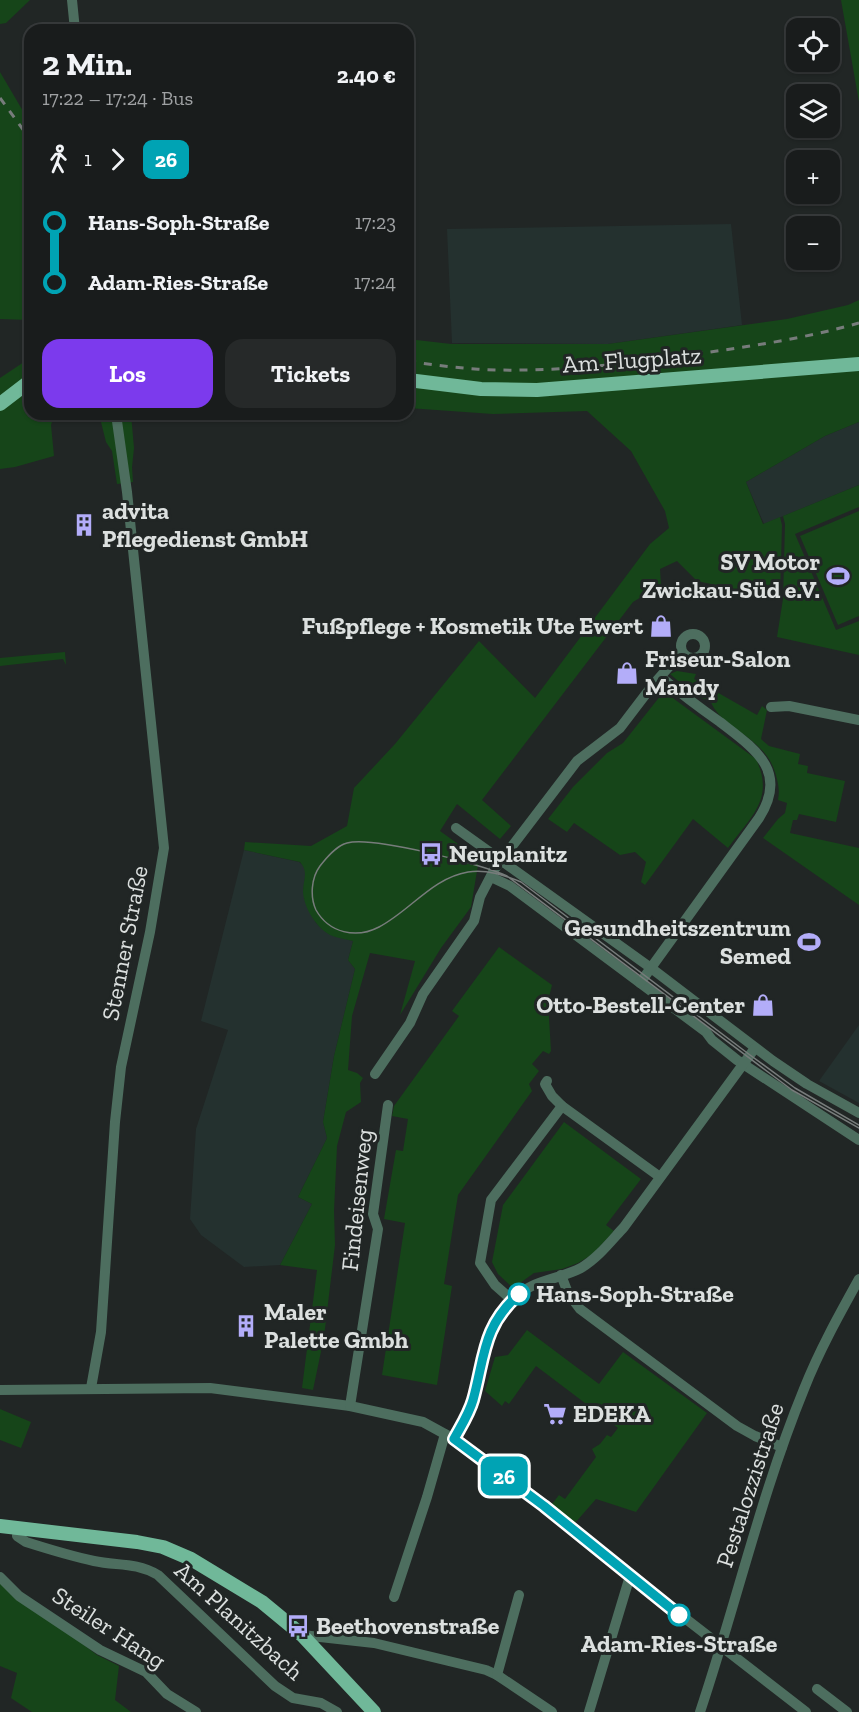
<!DOCTYPE html>
<html lang="de">
<meta charset="utf-8">
<style>
body{margin:0;font-family:"Zilla Slab",serif;background:#262929;color:#f1f3f6;height:100vh;display:flex;flex-direction:column;font-size:22px;white-space:nowrap}
*{box-sizing:border-box;margin:0}
p{font-size:20px;color:#9fa1a3}
.icon{flex:none;width:33px;height:33px;fill:none;stroke:currentColor;stroke-width:2;stroke-linecap:round;stroke-linejoin:round}
.map{position:relative;flex:1;overflow:hidden}
.panel{position:absolute;left:24px;top:24px;width:390px;height:396px;display:flex;flex-direction:column;background:#191c1c;border-radius:18px;box-shadow:0 2px 4px #0004,0 0 0 2px #373a3b}
.panel>*{flex:none}
.badge{padding:0 12px;border-radius:9px;font-size:21px;line-height:39px}
.controls{position:absolute;left:786px;top:18px;display:grid;gap:12px}
.controls a{display:grid;place-items:center;width:54px;height:54px;border-radius:12px;background:#191c1c;box-shadow:0 2px 4px #0004,0 0 0 2px #373a3b;font-size:30px}
.map>.badge{position:absolute;translate:-50% -50%;box-shadow:0 0 0 3px #fff}
.legs{display:flex;align-items:center;gap:9px;height:66px;padding:0 18px;font-size:20px}
.legs p{margin-inline-start:auto}
.head{display:flex;align-items:center;justify-content:space-between;height:102px;padding:0 18px}
h1{font-size:33px;font-weight:700;line-height:45px}
.button{display:flex;gap:12px;margin-top:auto;padding:12px 18px}
.button a{flex:1;height:69px;border-radius:18px;background:#7c3aed;color:#fff;font-size:24px;font-weight:700;line-height:69px;text-align:center}
.button a+a{background:#262929;color:#f1f3f6}
ul{padding:0 18px;list-style:none}
li{display:flex;align-items:center;gap:21px;height:60px;font-size:22px}
li i{display:grid;place-items:center;width:9px;height:100%;margin:0 8px;background:currentColor}
li i::after{content:'';width:15px;height:15px;margin:-8px;border:4px solid;border-radius:50%;background:#191c1c}
li p{margin-inline-start:auto}
li:first-child i{background:linear-gradient(#0000 50%,currentColor 0)}
li:last-child i{background:linear-gradient(currentColor 50%,#0000 0)}
.map>svg:first-child{display:block}
.built{fill:#24312f}
.green{fill:#164519}
.lines{fill:none;stroke-linecap:round;stroke-linejoin:round}
.minor{stroke:#4d6e5f;stroke-width:10}
.major{stroke:#70b899;stroke-width:14}
.tram{stroke:#777c7b;stroke-width:1.5}
.rail{stroke:#777c7b;stroke-width:3;stroke-dasharray:8 8;stroke-linecap:butt}
.line-1-casing{stroke:#fff;stroke-width:14}
.line-1{stroke:#00a3b4;stroke-width:9}
.stop-1-dot{fill:#fff;stroke:#00a3b4;stroke-width:3}
.labels{text-anchor:middle;stroke-width:6;stroke-linejoin:round;paint-order:stroke}
.street-label{font-size:24px;fill:#dce0df;stroke:#212625}
.poi-label{font-size:24px;font-weight:bold;fill:#dce0df;stroke:#212625;text-anchor:start}
.stop-label{font-size:24px;font-weight:bold;fill:#dce0df;stroke:#212625;text-anchor:start}
</style>
<div class="map">
<svg width="859" height="1712" viewBox="0 0 859 1712">
<rect width="100%" height="100%" fill="#212625"/>
<g class="built">
<polygon points="731,224 742,325 608,344 452,343 447,229"/>
<polygon points="859,422 859,485 764,524 746,482 825,436"/>
<polygon points="244,850 299,862 305,867 306,873 303,891 316,923 329,934 353,941 348,960 355,969 334,1056 323,1122 327,1138 298,1197 312,1204 280,1265 244,1267 201,1235 190,1219 196,1129 228,1030 201,1021"/>
<polygon points="859,1025 859,1103 819,1081"/>
</g>
<g class="green">
<polygon points="0,0 30,0 6,23 0,24"/>
<polygon points="841,0 859,0 859,102"/>
<polygon points="0,72 30,123 30,320 0,319"/>
<path d="M859 300V422L825 436 746 482 763 524 780 517 782 525 780 599 697 581 677 561 660 569 661 585 633 602 482 800 511 826 500 839 457 804 440 831 479 859 471 907 441 948 400 1015 415 961 370 953 352 1016 348 1070 357 1073 363 1078 360 1083 361 1102 346 1112 337 1146 334 1211 335 1245 324 1337 313 1390 302 1388 317 1270 280 1265 312 1204 298 1197 327 1138 323 1122 334 1056 355 969 348 960 353 941C346 939 337 938 330 935 316 927 304 908 303 892 303 880 309 872 300 862L244 850 245 842 311 846 347 826 354 788 395 744 479 641 535 698 650 544 669 528 665 511 631 451 587 411 493 414 408 408V339L451 344H608L787 319 848 305Z"/>
<polygon points="30,358 30,414 64,414 54,415 51,425 54,456 15,467 0,469 0,378"/>
<polygon points="99,414 131,414 134,448 132,467 133,482 117,484 112,451 106,442"/>
<polygon points="859,485 859,507 795,534 836,630 859,621 859,655 777,637 783,599 785,524 783,516"/>
<polygon points="859,511 859,616 838,625 800,536"/>
<polygon points="65,652 66,665 63,659 0,666 0,658"/>
<path d="M677 671 696 674 694 679 757 715 762 706 767 710 761 739 769 746 800 754 798 764 808 766 807 773 845 781 836 822 799 814 797 820H793L790 833 859 848V905L763 838 778 819 785 813 787 803 778 800C780 789 778 783 775 772 763 735 721 730 710 700L697 697 670 674Z"/>
<path d="M661 695 670 696 756 759C775 799 751 816 728 848L693 819 645 885 641 882 646 862 635 852 620 855 574 823 567 832 548 819 573 787 607 753 623 743Z"/>
<polygon points="499,947 552,985 548,1001 551,1051 549,1054 543,1051 532,1064 539,1071 529,1084 532,1091 458,1195 444,1284 452,1286 437,1385 382,1375 405,1223 384,1219 396,1150 403,1151 408,1119 392,1116 394,1106 459,1016 452,1011"/>
<polygon points="564,1122 641,1179 606,1225 614,1231 593,1254 578,1263 562,1269 534,1273 513,1288 498,1274 492,1262 503,1205"/>
<polygon points="527,1330 599,1384 623,1352 707,1413 636,1512 596,1499 575,1523 552,1504 559,1495 565,1499 596,1457 592,1449 600,1444 607,1435 611,1437 618,1428 536,1366 509,1404 505,1401 502,1406 485,1391 495,1357 508,1355"/>
<polygon points="0,1409 31,1422 21,1448 0,1440"/>
<polygon points="0,1580 97,1655 119,1666 115,1700 131,1712 32,1712 11,1698 17,1673 0,1666"/>
</g>
<g class="lines">
<g class="minor">
<polyline points="72,0 75,30"/>
<circle cx="693" cy="646" r="12"/>
<polyline points="771,707 789,706 859,720"/>
<polyline points="456,828 651,968 773,1061 807,1084 859,1113"/>
<polyline points="491,877 510,886 706,1032 712,1040 737,1060 859,1140"/>
<path d="M640 983 759 818C789 771 755 749 720 722 700 708 680 693 661 677"/>
<polyline points="375,1074 410,1023 423,994 474,921 480,897 494,870 577,761 620,728 652,686 682,652"/>
<polyline points="547,1081 545,1084 552,1096 562,1106 660,1177"/>
<polyline points="561,1275 568,1293 580,1309 737,1426 755,1436 782,1447"/>
<polyline points="512,1300 495,1285 480,1263 491,1200 562,1106"/>
<polyline points="91,1388 101,1332 115,1122 121,1067 150,932 164,848 127,492 116,414"/>
<polyline points="0,1390 210,1388 350,1406 423,1422 454,1439 530,1495 606,1557 806,1712"/>
<polyline points="350,1406 378,1229 373,1214 388,1105"/>
<path d="M454 1439C461 1427 469 1415 473 1402 485 1359 479 1338 511 1301 530 1280 558 1280 581 1268 598 1258 611 1241 624 1227L755 1048"/>
<path d="M18 1529 17 1536 26 1542C48 1549 71 1556 94 1561 118 1566 135 1562 158 1575L275 1686 293 1698 321 1703 337 1712"/>
<polyline points="0,1577 19,1596 100,1650 146,1672 167,1694 196,1712"/>
<polyline points="394,1597 427,1497 445,1434"/>
<polyline points="302,1635 374,1643 486,1670 497,1675 552,1712"/>
<polyline points="497,1675 519,1595"/>
<polyline points="817,1689 847,1712"/>
<polyline points="589,1712 630,1576"/>
<path d="M700 1712C736 1605 761 1494 804 1389 819 1351 839 1315 859 1279"/>
</g>
<g class="major">
<polyline points="408,380 481,389 537,390 859,364"/>
<polyline points="0,404 30,381"/>
<polyline points="0,1526 137,1542 163,1547 191,1559 262,1602 302,1635 374,1712"/>
</g>
<path class="tram" d="M859 1125 795 1088 750 1055 521 882C504 875 486 869 468 872 432 878 410 911 379 927 356 939 329 933 316 910 310 897 311 878 320 866 327 857 336 846 347 843 373 836 481 864 507 876L768 1072 792 1090 859 1128"/>
<g class="rail">
<polyline points="0,98 30,139"/>
<path d="M408 361C446 367 483 371 521 370 577 370 634 362 689 355 746 347 803 339 859 323"/>
</g>
</g>
<g class="lines">
<g class="line-1-casing">
<path id="line-1" d="M519 1294C482 1327 485 1357 473 1400 469 1414 461 1426 454 1439L544 1506 679 1615"/>
</g>
<use href="#line-1" class="line-1"/>
</g>
<defs>
<g id="building-bare" transform="scale(1.8)"><path d="M-4-6H4V6H1V3H-1V6H-4ZM-2.5-4.3h1.7v1.8h-1.7ZM.8-4.3h1.7v1.8H.8ZM-2.5-1h1.7V.8h-1.7ZM.8-1h1.7V.8H.8Z" fill="#b3adf9" stroke="#212625" stroke-width="2.5" paint-order="stroke"/></g>
<g id="stadium-bare" transform="scale(1.8)"><path d="M0-5a6.5 5 0 1 0 0 10a6.5 5 0 1 0 0-10ZM-3.5-1.8h7v3.6h-7Z" fill="#b3adf9" stroke="#212625" stroke-width="2.5" paint-order="stroke"/></g>
<g id="shop-bare" transform="scale(1.8)"><path d="M-5-2.5h2.3a2.7 3.5 0 0 1 5.4 0H5L5.5 6h-11ZM-1.5-2.5h3a1.5 2.3 0 0 0-3 0Z" fill="#b3adf9" stroke="#212625" stroke-width="2.5" paint-order="stroke"/></g>
<g id="bus-bare" transform="scale(1.8)"><path d="M-5-6H5V4H4V6H2V4H-2V6H-4V4H-5ZM-3.5-4V0h7V-4ZM-3.5 1.2v1.5H-2V1.2ZM2 1.2v1.5H3.5V1.2Z" fill="#b3adf9" stroke="#212625" stroke-width="2.5" paint-order="stroke"/></g>
<g id="supermarket-bare" transform="scale(1.8)"><path d="M-6-5.5h2.5l.6 2H6L4.5 2H-2.5L-4.4-4H-6ZM-1.5 3.2a1.3 1.3 0 1 0 .1 0ZM3 3.2a1.3 1.3 0 1 0 .1 0Z" fill="#b3adf9" stroke="#212625" stroke-width="2.5" paint-order="stroke"/></g>
</defs>
<g fill-rule="evenodd">
<use href="#building-bare" x="84" y="525"/>
<use href="#stadium-bare" x="838" y="576"/>
<use href="#shop-bare" x="661" y="626"/>
<use href="#shop-bare" x="627" y="673"/>
<use href="#bus-bare" x="431" y="854"/>
<use href="#stadium-bare" x="809" y="942"/>
<use href="#shop-bare" x="763" y="1005"/>
<use href="#building-bare" x="246" y="1326"/>
<use href="#supermarket-bare" x="555" y="1414"/>
<use href="#bus-bare" x="298" y="1626"/>
</g>
<g class="stop-1-dot">
<circle cx="519" cy="1294" r="10"/>
<circle cx="679" cy="1615" r="10"/>
</g>
<g class="labels">
<g class="street-label">
<text transform="translate(632 360) rotate(-4)" y="8">Am Flugplatz</text>
<text transform="translate(125 943) rotate(-79)" y="8">Stenner Straße</text>
<text transform="translate(357 1200) rotate(-84)" y="8">Findeisenweg</text>
<text transform="translate(750 1485) rotate(-72)" y="8">Pestalozzistraße</text>
<text transform="translate(239 1621) rotate(42)" y="8">Am Planitzbach</text>
<text transform="translate(109 1628) rotate(33)" y="8">Steiler Hang</text>
</g>
<g class="poi-label">
<text x="102" y="519">advita<tspan x="102" dy="28">Pflegedienst GmbH</tspan></text>
<text x="820" y="570" text-anchor="end">SV Motor<tspan x="820" dy="28">Zwickau-Süd e.V.</tspan></text>
<text x="643" y="634" text-anchor="end">Fußpflege + Kosmetik Ute Ewert</text>
<text x="645" y="667">Friseur-Salon<tspan x="645" dy="28">Mandy</tspan></text>
<text x="449" y="862">Neuplanitz</text>
<text x="791" y="936" text-anchor="end">Gesundheitszentrum<tspan x="791" dy="28">Semed</tspan></text>
<text x="745" y="1013" text-anchor="end">Otto-Bestell-Center</text>
<text x="264" y="1320">Maler<tspan x="264" dy="28">Palette Gmbh</tspan></text>
<text x="573" y="1422">EDEKA</text>
<text x="316" y="1634">Beethovenstraße</text>
</g>
<g class="stop-label">
<text x="536" y="1302">Hans-Soph-Straße</text>
<text x="679" y="1652" text-anchor="middle">Adam-Ries-Straße</text>
</g>
</g>
</svg>
<div class="controls">
<a><svg class="icon" aria-label="locate" viewBox="0 0 24 24"><circle cx="12" cy="12" r="6"/><path d="M12 2v4M12 18v4M2 12h4M18 12h4"/></svg></a>
<a><svg class="icon" aria-label="layers" viewBox="0 0 24 24"><path d="M12 4l9 5-9 5-9-5zM3 14l9 5 9-5"/></svg></a>
<a>+</a>
<a>−</a>
</div>
<b class="badge" style="left:504px;top:1476px;background:#00a3b4;color:#fff">26</b>
<section class="panel">
<div class="head"><div><h1>2 Min.</h1><p>17:22 – 17:24 · Bus</p></div><b>2.40 €</b></div>
<div class="legs"><svg class="icon" aria-label="walk" viewBox="0 0 24 24"><circle cx="13" cy="4" r="2"/><path d="M13 8l-2 6 4 7M11 14l-3 7M7 12l3-4h3l4 4"/></svg>1<svg class="icon" aria-label="forward" viewBox="0 0 24 24"><path d="M9 5l7 7-7 7"/></svg><b class="badge" style="background:#00a3b4;color:#fff">26</b></div>
<ul>
<li><i style="color:#00a3b4"></i><b>Hans-Soph-Straße</b><p>17:23</p></li>
<li><i style="color:#00a3b4"></i><b>Adam-Ries-Straße</b><p>17:24</p></li>
</ul>
<div class="button"><a>Los</a><a>Tickets</a></div>
</section>
</div>
